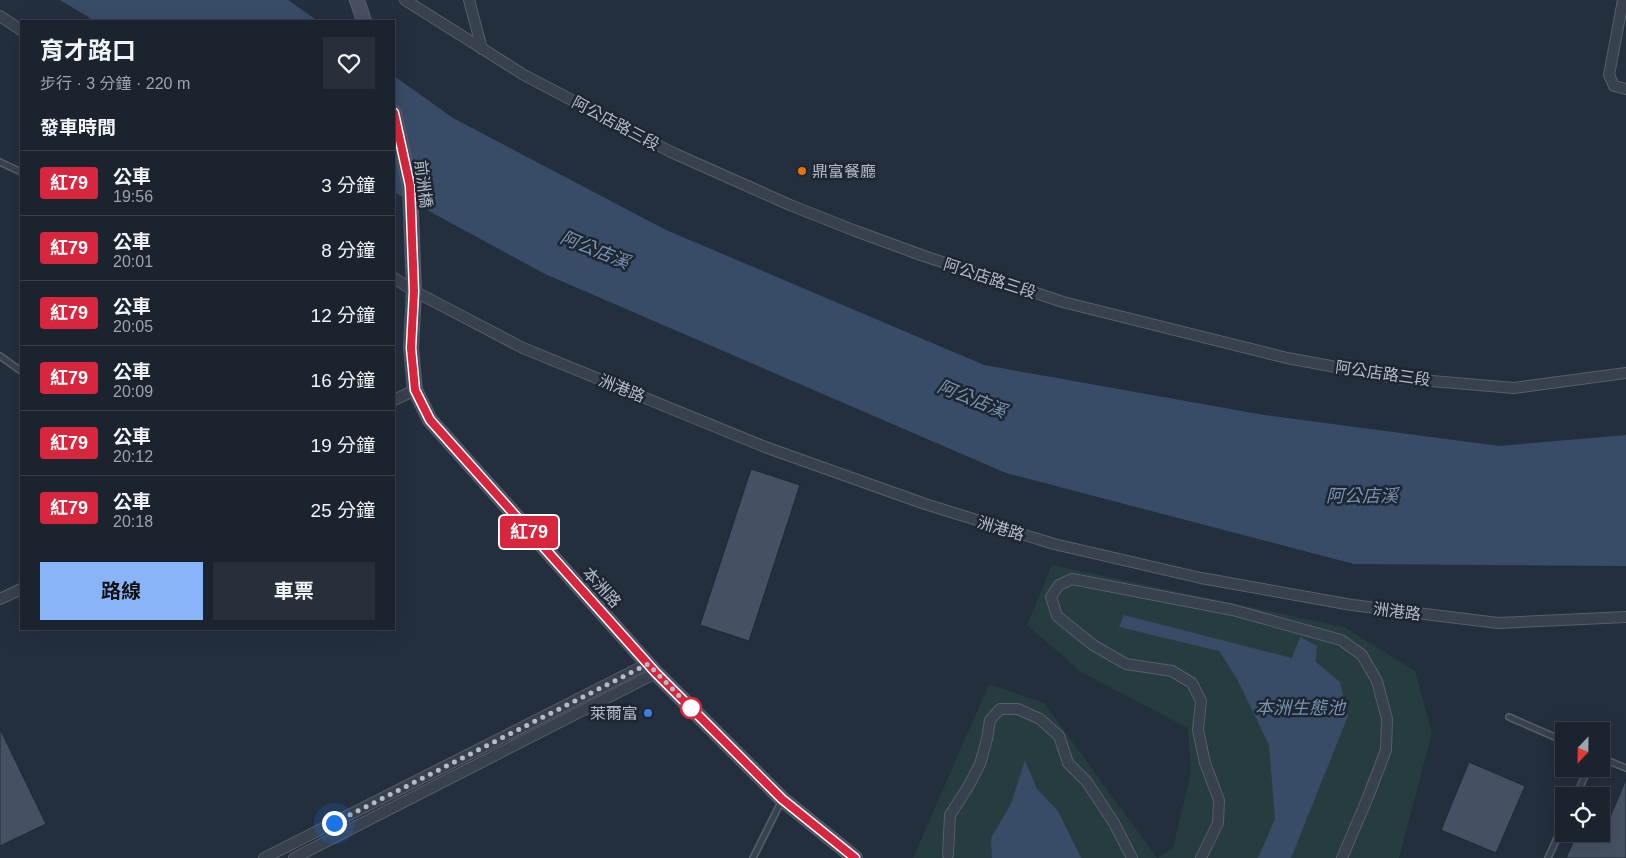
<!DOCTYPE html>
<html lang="zh-TW">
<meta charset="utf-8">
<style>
body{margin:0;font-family:Helvetica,"Noto Sans TC",sans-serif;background:#282f3a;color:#f1f3f6;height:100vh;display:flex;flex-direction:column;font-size:19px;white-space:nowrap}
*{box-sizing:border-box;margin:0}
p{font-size:16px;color:#a0a4aa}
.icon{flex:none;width:28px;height:28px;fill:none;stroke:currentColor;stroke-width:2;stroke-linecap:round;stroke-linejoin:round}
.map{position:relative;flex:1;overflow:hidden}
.side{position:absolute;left:20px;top:20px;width:375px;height:610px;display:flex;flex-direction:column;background:#1b232e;border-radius:0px;box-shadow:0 5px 20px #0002,0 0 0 1px #39404a}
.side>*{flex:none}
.badge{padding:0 10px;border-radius:4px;font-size:18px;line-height:32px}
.needle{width:32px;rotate:202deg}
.controls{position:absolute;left:1555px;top:722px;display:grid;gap:10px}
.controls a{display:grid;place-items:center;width:55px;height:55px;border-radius:0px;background:#1b232e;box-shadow:0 5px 20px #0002,0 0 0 1px #39404a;font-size:25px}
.you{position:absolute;width:25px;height:25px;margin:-12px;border:4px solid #fff;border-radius:50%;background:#1a73e8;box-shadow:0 0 0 8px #1a73e833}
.map>.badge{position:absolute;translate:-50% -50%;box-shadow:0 0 0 2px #fff}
h2{padding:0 20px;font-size:19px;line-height:45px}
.round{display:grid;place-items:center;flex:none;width:52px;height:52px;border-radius:0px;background:#282f3a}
.overview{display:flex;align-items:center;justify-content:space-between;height:85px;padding:0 20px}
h1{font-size:24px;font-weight:700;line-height:38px}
.action{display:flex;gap:10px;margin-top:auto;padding:10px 20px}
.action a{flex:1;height:58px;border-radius:0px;background:#8ab4f8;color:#111;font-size:20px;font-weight:700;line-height:58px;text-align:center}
.action a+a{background:#282f3a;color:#f1f3f6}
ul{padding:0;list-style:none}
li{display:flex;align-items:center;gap:15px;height:65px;padding:0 20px;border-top:1px solid #39404a}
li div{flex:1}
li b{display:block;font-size:19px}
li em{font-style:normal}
li .badge{min-width:55px;font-weight:700;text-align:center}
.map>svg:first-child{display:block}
.green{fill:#263c3f}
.water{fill:#394c67}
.building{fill:#455162;stroke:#1f2835}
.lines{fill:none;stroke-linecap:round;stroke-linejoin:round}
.lane-casing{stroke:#565f6c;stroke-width:8}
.street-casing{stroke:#565f6c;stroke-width:12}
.secondary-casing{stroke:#565f6c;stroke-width:16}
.lane{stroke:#38414e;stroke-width:5}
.street{stroke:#38414e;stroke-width:10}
.secondary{stroke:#465061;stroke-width:14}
.line-casing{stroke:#fff;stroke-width:11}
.line{stroke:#d7263d;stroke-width:8}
.walk{stroke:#b4bcc9;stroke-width:5;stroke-dasharray:0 9}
.food-dot{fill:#e8710a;stroke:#1d2633;stroke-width:2}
.stop-dot{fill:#fff;stroke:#d7263d;stroke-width:2.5}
.shop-dot{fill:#3f7fe0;stroke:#1d2633;stroke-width:2}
.labels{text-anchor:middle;stroke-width:5;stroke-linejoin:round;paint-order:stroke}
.street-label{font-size:16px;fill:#b4bcc9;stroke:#1d2633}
.poi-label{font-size:16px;fill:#b4bcc9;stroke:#1d2633;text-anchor:start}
.water-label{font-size:18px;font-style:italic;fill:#7c92b1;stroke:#1d2633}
</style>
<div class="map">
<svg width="1626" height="858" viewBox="0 0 1626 858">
<rect width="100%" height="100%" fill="#242f3e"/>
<g class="green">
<polygon points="1052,565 1344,627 1415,671 1432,733 1399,858 1158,858 1173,848 1191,772 1188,728 1081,672 1027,625"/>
<polygon points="989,684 1044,703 1157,858 913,858"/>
</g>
<g class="water">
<polygon points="60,0 288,0 318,21 95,21"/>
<polygon points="394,76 453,118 666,230 984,365 1264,415 1499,446 1626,435 1626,566 1354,564 1006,473 545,274 394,192"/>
<polygon points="1124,615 1292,658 1300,637 1317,646 1316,662 1340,682 1348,716 1291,858 1258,858 1275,819 1269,745 1237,679 1219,651 1119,627"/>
<polygon points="1025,760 1037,789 1058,811 1081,858 992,858 991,838 1011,804"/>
</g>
<g class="building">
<polygon points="751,469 800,485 749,641 700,625"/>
<polygon points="0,729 46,824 0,846"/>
<polygon points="1469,762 1525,786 1496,853 1441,830"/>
<polygon points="1626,779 1626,858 1566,858 1577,834 1601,834 1601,825 1606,827"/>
</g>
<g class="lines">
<g class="lane-casing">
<g id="lane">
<polyline points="0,162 21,172"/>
<polyline points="0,356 21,371"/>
<polyline points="1509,717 1564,741"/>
<polyline points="1601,758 1626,768"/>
<polyline points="1576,796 1588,769"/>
<polyline points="753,858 782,800"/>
<polyline points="1548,858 1564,823"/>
</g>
</g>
<g class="street-casing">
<g id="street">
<polyline points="405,0 524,75 671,152 790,205 853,230 921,255 1063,302 1287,358 1396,378 1514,388 1626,373"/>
<polyline points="469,0 482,49"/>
<polyline points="1623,0 1609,75 1614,86 1626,89"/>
<polyline points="0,16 21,30"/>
<polyline points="394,278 414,291 523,348 765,447 925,504 1054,544 1201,578 1352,605 1498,623 1626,617"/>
<polyline points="394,400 415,390"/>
<polyline points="0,599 21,589"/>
<polyline points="948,855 950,815 968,787 980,764 987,739 990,720 1000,709 1018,709 1040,719 1059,736 1068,763 1087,782 1114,823 1132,858"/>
<polyline points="264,858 647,664"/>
<polyline points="294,858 656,673"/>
<polyline points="1201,858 1218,823 1219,800 1205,763 1198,730 1201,701 1192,683 1172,671 1126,664 1093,645 1057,616 1051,597 1059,585 1072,579 1233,610 1341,640 1362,655 1377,681 1387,719 1386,750 1368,797 1342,858"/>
</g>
</g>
<g class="secondary-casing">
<g id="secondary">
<polyline points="357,0 364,21"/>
<polyline points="394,113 410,186 414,291 411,348 415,390 430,420 656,673 782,799 855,858"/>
</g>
</g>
<use href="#lane" class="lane"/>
<use href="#street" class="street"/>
<use href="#secondary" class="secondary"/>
</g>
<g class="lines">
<g class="line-casing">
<polyline id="line" points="394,113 410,186 414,291 411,348 415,390 430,420 656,673 782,799 855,858"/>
</g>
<use href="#line" class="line"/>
<polyline class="walk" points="334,823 648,664 691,708"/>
</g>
<circle class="food-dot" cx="802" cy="171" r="5"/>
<circle class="stop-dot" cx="691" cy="708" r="10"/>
<circle class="shop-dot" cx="648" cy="713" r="5"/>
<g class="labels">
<g class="street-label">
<text transform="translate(616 123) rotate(28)" y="6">阿公店路三段</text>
<text transform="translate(424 184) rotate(83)" y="6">前洲橋</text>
<text transform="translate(990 278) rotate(18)" y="6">阿公店路三段</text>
<text transform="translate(1383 373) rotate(8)" y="6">阿公店路三段</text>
<text transform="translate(622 388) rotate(22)" y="6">洲港路</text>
<text transform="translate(1001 528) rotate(17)" y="6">洲港路</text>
<text transform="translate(602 587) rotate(48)" y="6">本洲路</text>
<text transform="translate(1397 611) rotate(7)" y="6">洲港路</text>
</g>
<g class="poi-label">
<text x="812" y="177">鼎富餐廳</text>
<text x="638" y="719" text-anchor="end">萊爾富</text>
</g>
<g class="water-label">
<text transform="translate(595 250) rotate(22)" y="6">阿公店溪</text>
<text transform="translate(972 399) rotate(22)" y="6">阿公店溪</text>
<text x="1362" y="502">阿公店溪</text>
<text x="1300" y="714">本洲生態池</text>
</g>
</g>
</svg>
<div class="controls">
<a><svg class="needle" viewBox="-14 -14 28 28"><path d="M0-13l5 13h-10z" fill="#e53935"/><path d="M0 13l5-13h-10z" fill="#a0a4aa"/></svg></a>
<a><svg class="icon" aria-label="locate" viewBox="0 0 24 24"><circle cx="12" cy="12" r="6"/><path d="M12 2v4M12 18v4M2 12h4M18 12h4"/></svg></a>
</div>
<div class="you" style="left:334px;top:823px"></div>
<b class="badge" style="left:529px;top:532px;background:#d7263d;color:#fff">紅79</b>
<section class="side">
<div class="overview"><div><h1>育才路口</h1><p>步行 · 3 分鐘 · 220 m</p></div><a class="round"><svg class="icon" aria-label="heart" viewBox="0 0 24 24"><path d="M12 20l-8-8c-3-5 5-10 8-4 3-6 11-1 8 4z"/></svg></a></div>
<h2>發車時間</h2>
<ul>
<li><span class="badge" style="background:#d7263d;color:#fff">紅79</span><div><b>公車</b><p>19:56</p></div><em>3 分鐘</em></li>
<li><span class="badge" style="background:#d7263d;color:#fff">紅79</span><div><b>公車</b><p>20:01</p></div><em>8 分鐘</em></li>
<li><span class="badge" style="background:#d7263d;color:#fff">紅79</span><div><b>公車</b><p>20:05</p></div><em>12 分鐘</em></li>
<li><span class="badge" style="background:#d7263d;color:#fff">紅79</span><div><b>公車</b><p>20:09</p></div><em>16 分鐘</em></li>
<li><span class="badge" style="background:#d7263d;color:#fff">紅79</span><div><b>公車</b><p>20:12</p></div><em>19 分鐘</em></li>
<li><span class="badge" style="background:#d7263d;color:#fff">紅79</span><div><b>公車</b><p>20:18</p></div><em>25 分鐘</em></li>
</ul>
<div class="action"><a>路線</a><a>車票</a></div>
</section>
</div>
